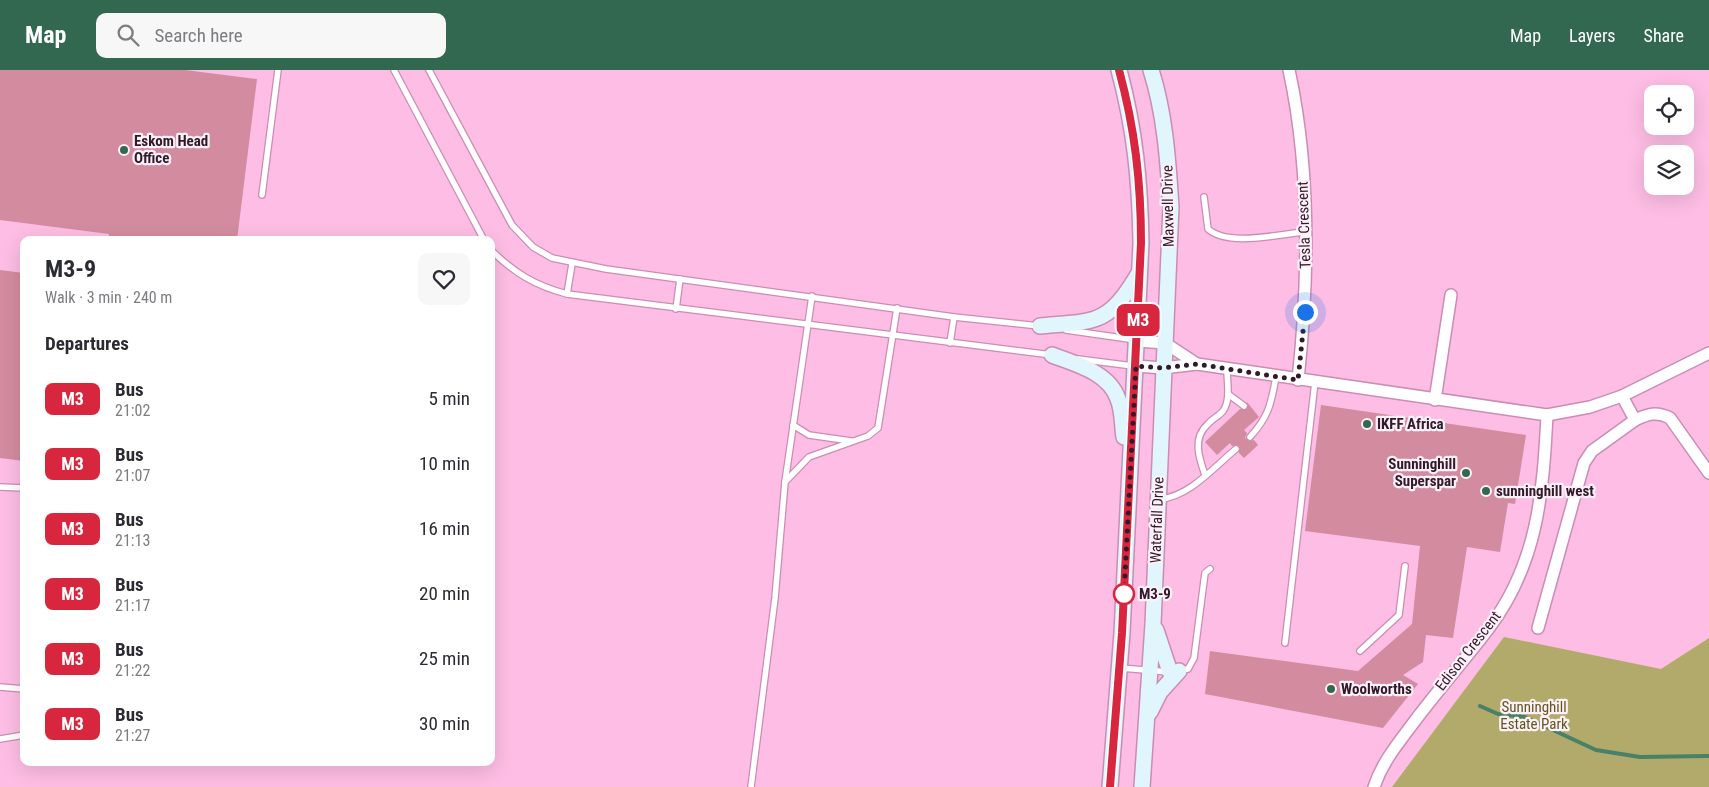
<!DOCTYPE html>
<meta charset="utf-8">
<style>
body{margin:0;font-family:"Roboto Condensed",sans-serif;background:#f7f7f7;color:#2b2b33;height:100vh;display:flex;flex-direction:column;font-size:19px;white-space:nowrap}
*{box-sizing:border-box;margin:0}
p{font-size:16px;color:#7c7c81}
.icon{flex:none;width:28px;height:28px;fill:none;stroke:currentColor;stroke-width:2;stroke-linecap:round;stroke-linejoin:round}
.map{position:relative;flex:1;overflow:hidden}
.details{position:absolute;left:20px;top:166px;width:475px;height:530px;display:flex;flex-direction:column;background:#fff;border-radius:10px;box-shadow:0 5px 20px #0002}
.details>*{flex:none}
.badge{padding:0 10px;border-radius:8px;font-size:18px;line-height:32px}
.tools{position:absolute;left:1644px;top:15px;display:grid;gap:10px}
.tools a{display:grid;place-items:center;width:50px;height:50px;border-radius:10px;background:#fff;box-shadow:0 5px 20px #0002;font-size:25px}
.you{position:absolute;width:25px;height:25px;margin:-12px;border:4px solid #fff;border-radius:50%;background:#1a73e8;box-shadow:0 0 0 8px #1a73e833}
.map>.badge{position:absolute;translate:-50% -50%;box-shadow:0 0 0 2px #fff}
h2{padding:0 25px;font-size:19px;line-height:45px}
.round{display:grid;place-items:center;flex:none;width:52px;height:52px;border-radius:10px;background:#f7f7f7}
.overview{display:flex;align-items:center;justify-content:space-between;height:85px;padding:0 25px}
h1{font-size:24px;font-weight:700;line-height:38px}
ul{padding:0;list-style:none}
li{display:flex;align-items:center;gap:15px;height:65px;padding:0 25px}
li div{flex:1}
li b{display:block;font-size:19px}
li em{font-style:normal}
li .badge{min-width:55px;font-weight:700;text-align:center}
header{display:flex;align-items:center;gap:30px;box-sizing:border-box;height:70px;padding:0 25px;background:#31684f;color:#fff}
header strong{font-size:24px}
nav{display:flex;gap:28px;margin-inline-start:auto;font-size:18px}
.search{width:350px;height:45px;background:#f7f7f7;display:flex;align-items:center;gap:12px;box-sizing:border-box;padding:0 18px;border-radius:10px;color:#7c7c81;font-size:19px}
.map>svg:first-child{display:block}
.green{fill:#b2aa6a}
.lines{fill:none;stroke-linecap:round;stroke-linejoin:round}
.stream{stroke:#488068;stroke-width:4}
.building{fill:#d38c9f}
.service-casing{stroke:#cb8db3;stroke-width:8}
.minor-casing{stroke:#cb8db3;stroke-width:14}
.secondary-casing{stroke:#cb8db3;stroke-width:18}
.service{stroke:#fff;stroke-width:5.5}
.minor{stroke:#fff;stroke-width:11}
.secondary{stroke:#e1f5fc;stroke-width:15}
.line-casing{stroke:#fff;stroke-width:11}
.line{stroke:#d7263d;stroke-width:8}
.walk{stroke:#311a29;stroke-width:5;stroke-dasharray:0 9}
.poi-dot{fill:#31684f;stroke:#fdf0f8;stroke-width:2}
.stop-dot{fill:#fff;stroke:#d7263d;stroke-width:2.5}
.labels{text-anchor:middle;stroke-width:4.5;stroke-linejoin:round;paint-order:stroke}
.poi-label{font-size:15px;font-weight:bold;fill:#311a29;stroke:#fdf0f8;text-anchor:start}
.street-label{font-size:15px;fill:#311a29;stroke:#fdf0f8}
.stop-label{font-size:15px;font-weight:bold;fill:#311a29;stroke:#fdf0f8;text-anchor:start}
.park-label{font-size:15px;fill:#605819;stroke:#fdf0f8}
</style>
<header>
<strong>Map</strong>
<div class="search"><svg class="icon" aria-label="search" viewBox="0 0 24 24"><circle cx="10" cy="10" r="6"/><path d="M15 15l6 6"/></svg>Search here</div>
<nav><a>Map</a><a>Layers</a><a>Share</a></nav>
</header>
<div class="map">
<svg width="1709" height="717" viewBox="0 0 1709 717">
<rect width="100%" height="100%" fill="#fdbde4"/>
<polygon class="green" points="1504,567 1661,599 1709,568 1709,717 1392,717"/>
<g class="lines">
<polyline class="stream" points="1480,636 1498,644 1525,647 1596,680 1640,687 1709,686"/>
</g>
<g class="building">
<polygon points="0,0 185,0 257,9 237,170 108,170 109,164 0,150"/>
<polygon points="0,200 24,203 24,391 0,388"/>
<polygon points="1247,332 1259,347 1244,360 1247,363 1245,368 1249,371 1254,370 1258,375 1244,388 1239,383 1239,376 1232,376 1230,373 1217,385 1205,372 1240,339 1247,339"/>
<polygon points="1321,335 1526,365 1515,434 1508,433 1500,482 1467,477 1453,568 1426,565 1423,592 1403,605 1418,614 1383,658 1205,624 1210,581 1358,601 1412,554 1420,476 1305,461"/>
</g>
<g class="lines">
<g class="service-casing">
<g id="service">
<polyline points="394,0 484,170"/>
<polyline points="429,0 512,155 533,177 552,188 606,199 954,247 1039,256"/>
<polyline points="262,125 278,0"/>
<path d="M1204 127 1208 159C1228 177 1279 164 1305 162"/>
<path d="M491 180C514 203 536 216 567 224L1052 285"/>
<polyline points="567,224 572,194"/>
<polyline points="676,239 680,209"/>
<polyline points="1066,260 1136,270"/>
<polyline points="950,273 954,247"/>
<polyline points="1078,289 1133,296"/>
<polyline points="1228,324 1244,336"/>
<polyline points="793,355 809,365 851,371"/>
<path d="M1250 367C1269 346 1271 334 1276 307"/>
<path d="M1205 405C1199 388 1192 368 1208 354 1212 349 1219 346 1223 341 1231 330 1227 312 1227 299"/>
<polyline points="785,412 809,387 868,366 878,358 897,238"/>
<polyline points="0,417 24,418"/>
<path d="M1160 429C1189 427 1214 397 1236 379"/>
<polyline points="1285,573 1315,312"/>
<polyline points="1360,581 1399,545 1405,496"/>
<polyline points="1121,598 1169,602"/>
<polyline points="1181,600 1188,599 1194,588 1205,503 1210,499"/>
<polyline points="0,617 24,619"/>
<polyline points="0,669 24,665"/>
<polyline points="751,717 775,528 785,412 812,226"/>
</g>
</g>
<g class="minor-casing">
<g id="minor">
<path d="M1289 0C1311 101 1309 208 1298 310"/>
<polyline points="1137,271 1165,273 1197,294"/>
<polyline points="1136,296 1163,298 1197,294 1547,345 1590,337 1622,326 1709,283"/>
<polyline points="1435,330 1451,225"/>
<path d="M1635 350C1648 344 1656 341 1670 348L1709 403"/>
<polyline points="1538,558 1584,393 1592,381 1635,350 1622,326"/>
<path d="M1374 717C1382 693 1396 676 1411 656 1436 622 1464 591 1489 558 1538 493 1543 423 1547 345"/>
</g>
</g>
<g class="secondary-casing">
<g id="secondary">
<path d="M1040 256C1097 251 1108 255 1139 203"/>
<path d="M1052 285C1075 294 1109 302 1118 329 1123 341 1122 354 1124 367"/>
<polyline points="1156,560 1170,602"/>
<polyline points="1150,642 1160,622 1179,601"/>
<path d="M1110 717 1122 563 1141 173C1140 111 1135 60 1119 0"/>
<path d="M1142 717 1153 554 1171 137C1168 90 1165 44 1151 0"/>
</g>
</g>
<use href="#service" class="service"/>
<use href="#minor" class="minor"/>
<use href="#secondary" class="secondary"/>
</g>
<g class="lines">
<g class="line-casing">
<path id="line" d="M1110 717 1122 563 1141 173C1141 112 1135 59 1119 0"/>
</g>
<use href="#line" class="line"/>
<polyline class="walk" points="1124,524 1136,296 1163,298 1197,294 1298,310 1305,242"/>
</g>
<g class="poi-dot">
<circle cx="124" cy="80" r="5"/>
<circle cx="1367" cy="354" r="5"/>
<circle cx="1466" cy="403" r="5"/>
<circle cx="1486" cy="421" r="5"/>
<circle cx="1331" cy="619" r="5"/>
</g>
<circle class="stop-dot" cx="1124" cy="524" r="10"/>
<g class="labels">
<g class="poi-label">
<text x="134" y="76">Eskom Head<tspan x="134" dy="17">Office</tspan></text>
<text x="1377" y="359">IKFF Africa</text>
<text x="1456" y="399" text-anchor="end">Sunninghill<tspan x="1456" dy="17">Superspar</tspan></text>
<text x="1496" y="426">sunninghill west</text>
<text x="1341" y="624">Woolworths</text>
</g>
<g class="street-label">
<text transform="translate(1168 136) rotate(-91)" y="5">Maxwell Drive</text>
<text transform="translate(1304 155) rotate(-92)" y="5">Tesla Crescent</text>
<text transform="translate(1157 450) rotate(-88)" y="5">Waterfall Drive</text>
<text transform="translate(1468 581) rotate(-52)" y="5">Edison Crescent</text>
</g>
<g class="stop-label">
<text x="1139" y="529">M3-9</text>
</g>
<g class="park-label">
<text x="1534" y="642">Sunninghill<tspan x="1534" dy="17">Estate Park</tspan></text>
</g>
</g>
</svg>
<div class="tools">
<a><svg class="icon" aria-label="locate" viewBox="0 0 24 24"><circle cx="12" cy="12" r="6"/><path d="M12 2v4M12 18v4M2 12h4M18 12h4"/></svg></a>
<a><svg class="icon" aria-label="layers" viewBox="0 0 24 24"><path d="M12 4l9 5-9 5-9-5zM3 14l9 5 9-5"/></svg></a>
</div>
<div class="you" style="left:1305px;top:242px"></div>
<b class="badge" style="left:1138px;top:250px;background:#d7263d;color:#fff">M3</b>
<section class="details">
<div class="overview"><div><h1>M3-9</h1><p>Walk · 3 min · 240 m</p></div><a class="round"><svg class="icon" aria-label="heart" viewBox="0 0 24 24"><path d="M12 20l-8-8c-3-5 5-10 8-4 3-6 11-1 8 4z"/></svg></a></div>
<h2>Departures</h2>
<ul>
<li><span class="badge" style="background:#d7263d;color:#fff">M3</span><div><b>Bus</b><p>21:02</p></div><em>5 min</em></li>
<li><span class="badge" style="background:#d7263d;color:#fff">M3</span><div><b>Bus</b><p>21:07</p></div><em>10 min</em></li>
<li><span class="badge" style="background:#d7263d;color:#fff">M3</span><div><b>Bus</b><p>21:13</p></div><em>16 min</em></li>
<li><span class="badge" style="background:#d7263d;color:#fff">M3</span><div><b>Bus</b><p>21:17</p></div><em>20 min</em></li>
<li><span class="badge" style="background:#d7263d;color:#fff">M3</span><div><b>Bus</b><p>21:22</p></div><em>25 min</em></li>
<li><span class="badge" style="background:#d7263d;color:#fff">M3</span><div><b>Bus</b><p>21:27</p></div><em>30 min</em></li>
</ul>
</section>
</div>
